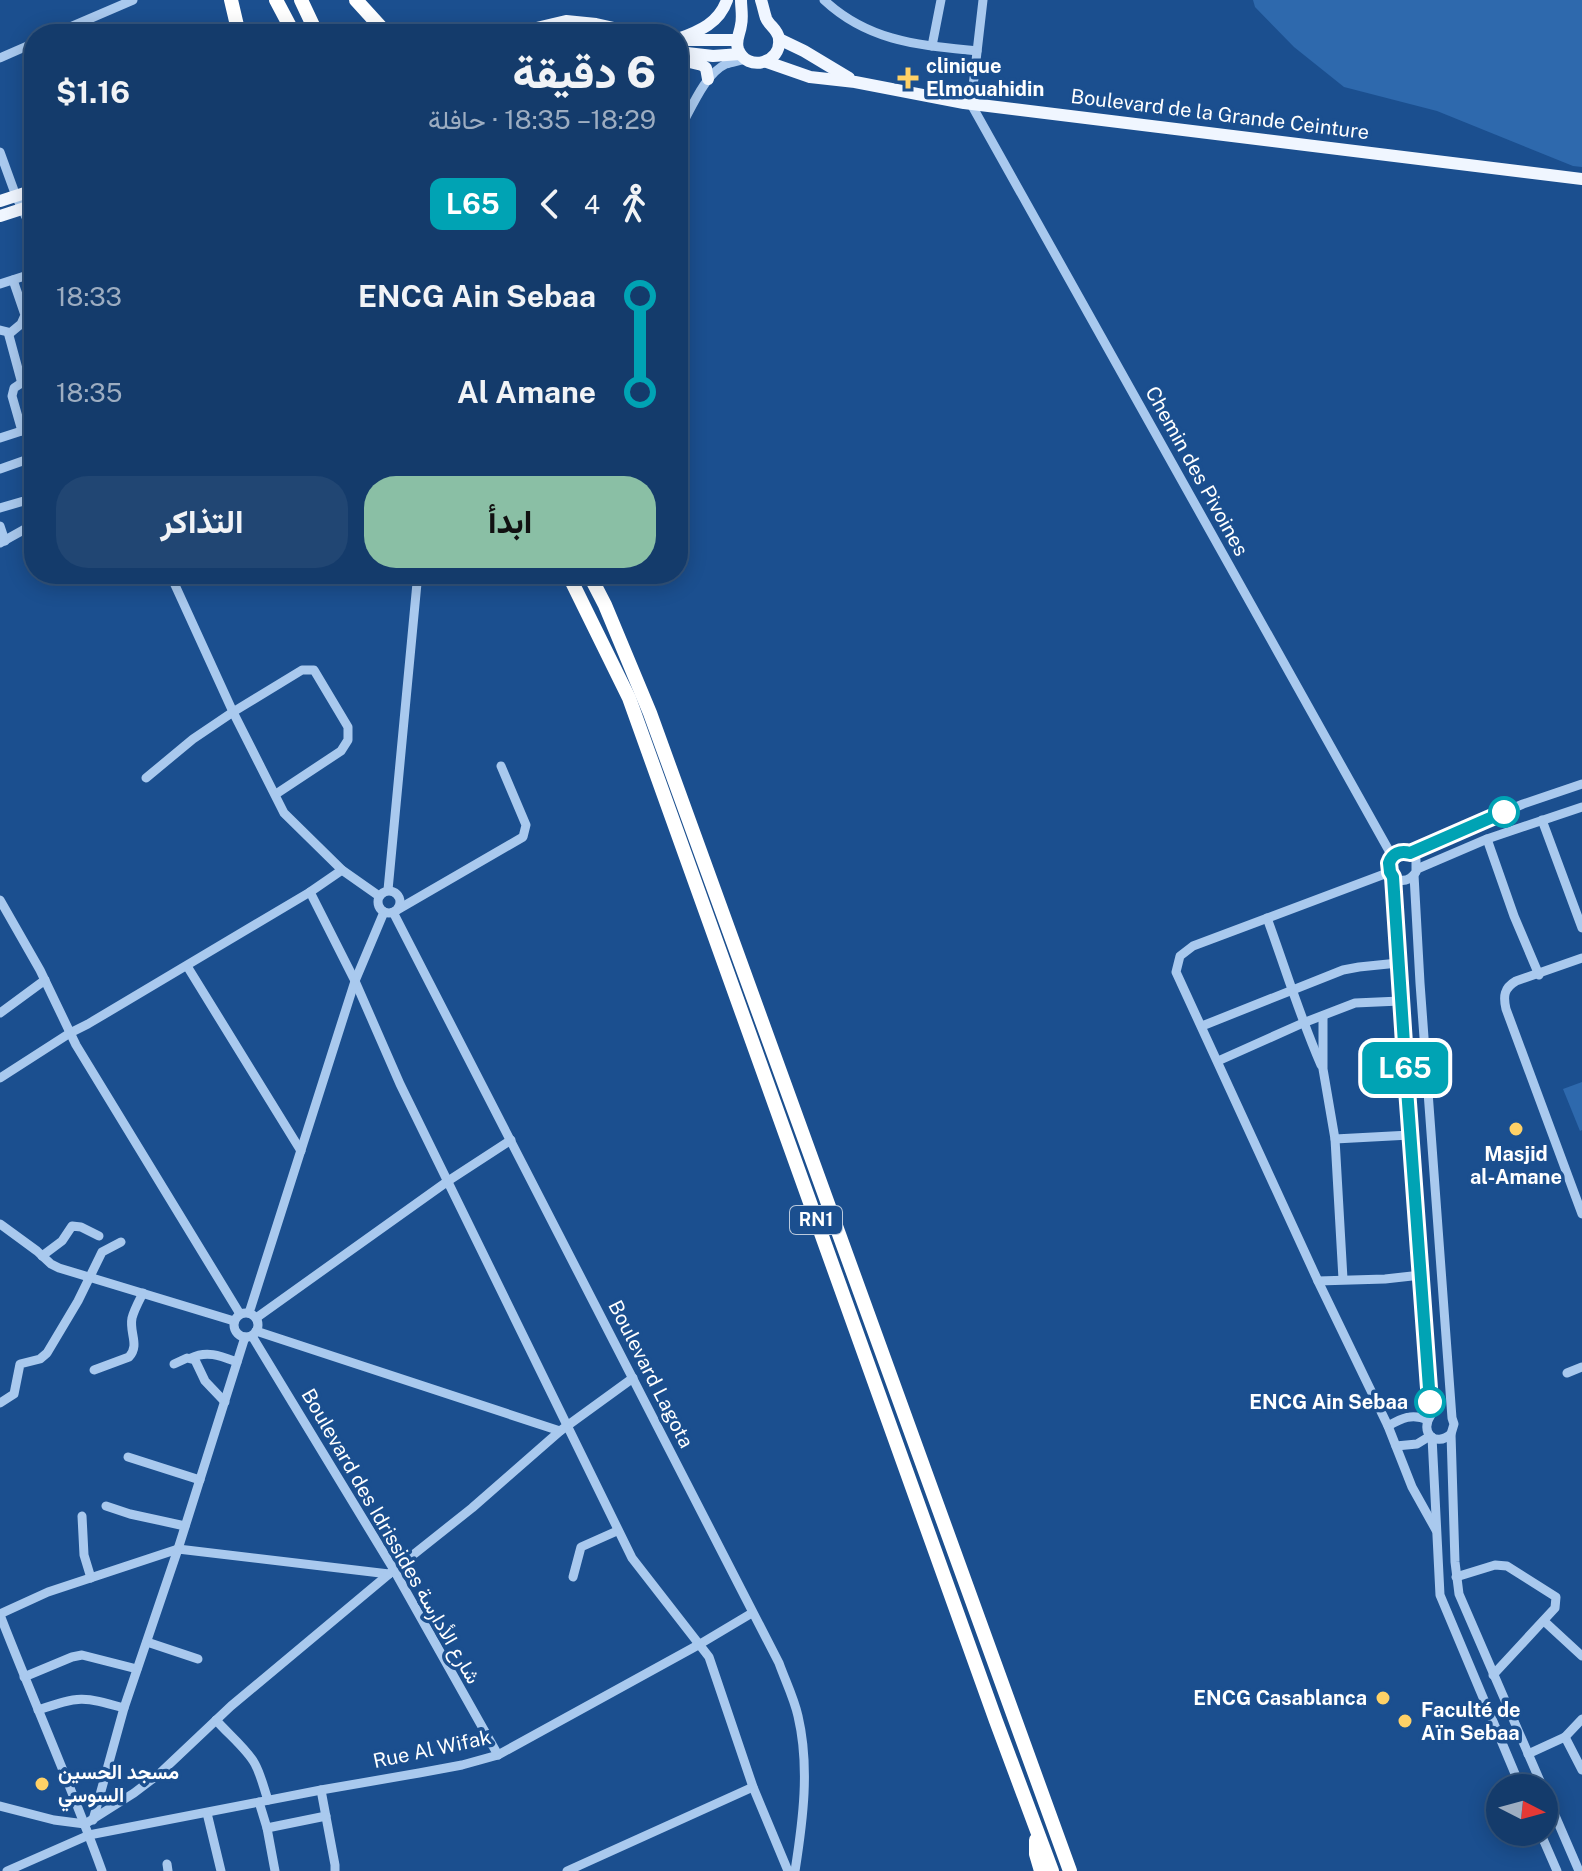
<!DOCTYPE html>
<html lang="ar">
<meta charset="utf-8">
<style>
body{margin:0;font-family:"Public Sans",Vazirmatn,sans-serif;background:#214673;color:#f1f3f6;direction:rtl;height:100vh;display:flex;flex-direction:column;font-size:30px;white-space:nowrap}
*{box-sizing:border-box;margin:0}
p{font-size:26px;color:#9dadc1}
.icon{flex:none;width:44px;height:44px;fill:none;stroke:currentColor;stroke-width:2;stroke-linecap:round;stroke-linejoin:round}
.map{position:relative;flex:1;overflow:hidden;direction:ltr}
.drawer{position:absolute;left:24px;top:24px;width:664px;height:560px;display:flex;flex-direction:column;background:#143b6b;border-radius:32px;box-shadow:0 4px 20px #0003,0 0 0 2px #33557e;direction:rtl}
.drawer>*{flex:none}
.badge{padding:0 16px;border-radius:12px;font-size:28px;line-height:52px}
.needle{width:52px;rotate:96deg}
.controls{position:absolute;left:1486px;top:1774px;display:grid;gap:16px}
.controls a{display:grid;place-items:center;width:72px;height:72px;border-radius:50%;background:#143b6b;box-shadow:0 4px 20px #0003,0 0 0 2px #33557e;font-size:40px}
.map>.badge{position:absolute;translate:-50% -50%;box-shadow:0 0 0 4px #fff}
.legs{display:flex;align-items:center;gap:12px;height:88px;padding:0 32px;font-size:26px}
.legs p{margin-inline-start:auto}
.head{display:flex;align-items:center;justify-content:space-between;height:136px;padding:0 32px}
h1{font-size:44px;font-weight:800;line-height:60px}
.cta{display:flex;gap:16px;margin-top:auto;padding:16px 32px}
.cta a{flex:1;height:92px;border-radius:32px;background:#8abfa5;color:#111;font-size:32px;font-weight:800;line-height:92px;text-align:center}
.cta a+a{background:#214673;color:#f1f3f6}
ul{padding:0 32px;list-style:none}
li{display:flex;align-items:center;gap:28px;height:96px;font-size:30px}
li i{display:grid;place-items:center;width:12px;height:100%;margin:0 10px;background:currentColor}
li i::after{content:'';width:20px;height:20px;margin:-10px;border:6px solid;border-radius:50%;background:#143b6b}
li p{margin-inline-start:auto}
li:first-child i{background:linear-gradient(#0000 50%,currentColor 0)}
li:last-child i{background:linear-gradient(currentColor 50%,#0000 0)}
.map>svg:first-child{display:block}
.green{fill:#2e69ad}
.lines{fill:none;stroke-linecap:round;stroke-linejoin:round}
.minor{stroke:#a9c9ee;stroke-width:9}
.major{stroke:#f0f6ff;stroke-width:12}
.highway{stroke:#fff;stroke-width:14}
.line-1-casing{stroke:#fff;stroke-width:18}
.line-1{stroke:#00a3b4;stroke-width:12}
.poi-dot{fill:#ffd166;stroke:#1b4f8f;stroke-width:3}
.stop-1-dot{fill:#fff;stroke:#00a3b4;stroke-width:4}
.labels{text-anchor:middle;stroke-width:7;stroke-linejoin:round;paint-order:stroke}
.shield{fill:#1b4f8f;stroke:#bbcadd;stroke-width:2}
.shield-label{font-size:18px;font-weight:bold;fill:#fff}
.poi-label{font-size:20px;font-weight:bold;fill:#fff;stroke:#1b4f8f;text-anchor:start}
.street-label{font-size:20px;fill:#fff;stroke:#1b4f8f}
.stop-label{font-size:20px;font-weight:bold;fill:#fff;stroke:#1b4f8f;text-anchor:end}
</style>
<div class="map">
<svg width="1582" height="1871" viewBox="0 0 1582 1871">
<rect width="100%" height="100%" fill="#1b4f8f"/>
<g class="green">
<polygon points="1253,0 1582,0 1582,167 1573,166 1437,111 1344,87 1294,47 1255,7"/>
<polygon points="1582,1082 1582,1130 1580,1131 1563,1089"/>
</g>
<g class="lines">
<g class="minor">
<path d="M824 0C869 42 919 45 977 51"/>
<polyline points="983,0 971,104 1392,856"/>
<polyline points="54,34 133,0"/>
<polyline points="932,46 941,0"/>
<polyline points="0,58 34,43"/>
<path d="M678 132C690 112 704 74 726 64 732 62 739 61 745 59"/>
<polyline points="0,152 16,196 34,234"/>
<polyline points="0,284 34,273"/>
<polyline points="0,330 8,332 21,380 25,384 34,384"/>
<polyline points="9,334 21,324 25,315 13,280"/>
<polyline points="22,431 12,396 14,388 23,382"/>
<polyline points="0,438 34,427"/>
<polyline points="0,469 34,457"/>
<polyline points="0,508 34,498"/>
<polyline points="0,526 5,541"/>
<polyline points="0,543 34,524"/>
<polyline points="170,574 233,712 284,813 342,870 379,896"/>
<polyline points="146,778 193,739 233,712 302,670 314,670 348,727 348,740 341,751 276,794"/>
<polyline points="1542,820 1582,928"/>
<polyline points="1487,839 1514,916 1539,975"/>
<polyline points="1417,869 1487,839 1582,807"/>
<polyline points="1390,872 1193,946 1180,956 1176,972 1318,1281 1388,1426 1412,1487 1436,1530"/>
<polyline points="1414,875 1420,983 1452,1418 1454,1424 1451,1434 1455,1562 1459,1594 1543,1788"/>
<path d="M1393 877C1402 883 1410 881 1416 872V860L1410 853"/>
<polyline points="388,890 417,583 422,574"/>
<circle cx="389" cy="902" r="11"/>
<polyline points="310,892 355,981 400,1084 632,1558 709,1657 753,1787 788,1871"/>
<polyline points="0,900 40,970 76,1045 240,1314"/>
<polyline points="397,910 523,837 526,825 501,766"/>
<path d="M393 912 779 1663C785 1680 794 1698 798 1716 810 1767 803 1820 795 1871"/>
<path d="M1267 918C1285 967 1300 1017 1321 1065"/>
<path d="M1582 958 1516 981C1504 988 1503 996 1506 1009L1582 1214"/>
<polyline points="187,966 301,1151"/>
<polyline points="0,1013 45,980"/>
<polyline points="1323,1016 1323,1069 1335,1139 1343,1279"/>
<polyline points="1202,1026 1343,970 1359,967 1398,963"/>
<polyline points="1218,1061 1303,1023 1355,1003 1400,1001"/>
<polyline points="0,1078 70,1033 88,1024 310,892 342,870"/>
<polyline points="1335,1139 1410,1135"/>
<polyline points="0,1224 37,1251 51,1264 59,1268 234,1321"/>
<polyline points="42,1256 62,1241 72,1226 81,1227 99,1236"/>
<polyline points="1318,1281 1385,1279 1421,1275"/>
<circle cx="246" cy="1325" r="12"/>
<polyline points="249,1313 355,981 384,912"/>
<polyline points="256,1318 448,1181 511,1140"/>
<polyline points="256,1331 560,1431"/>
<polyline points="252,1336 394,1570 498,1755"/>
<path d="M191 1358C207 1350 221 1356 237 1362"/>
<polyline points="174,1364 187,1358 195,1360 205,1381 225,1402"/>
<path d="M94 1370 129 1357C140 1345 129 1333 132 1318 134 1310 139 1301 143 1293"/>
<polyline points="1567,1373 1582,1367"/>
<polyline points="0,1403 14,1394 20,1364 40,1359 47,1353 78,1301 102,1252 121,1242"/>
<path d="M1388 1426C1402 1418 1412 1413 1428 1420"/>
<path d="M1451 1434C1435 1448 1419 1432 1431 1415L1409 1119 1393 877 1390 872 1389 863C1392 854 1400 850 1410 853L1523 804 1582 784"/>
<polyline points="1432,1437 1440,1595 1521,1788"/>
<polyline points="1396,1446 1417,1444 1430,1436"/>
<polyline points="128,1457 200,1480"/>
<polyline points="106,1506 130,1514 185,1526"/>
<polyline points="82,1516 84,1555 91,1578"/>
<polyline points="573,1577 581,1547 617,1531"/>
<polyline points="1456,1577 1495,1565 1507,1566 1556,1597 1555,1608 1493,1675"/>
<polyline points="0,1614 48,1592 178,1549 389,1574"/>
<path d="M0 1615C33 1700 71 1785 102 1871"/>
<polyline points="1544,1621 1582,1656"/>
<polyline points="147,1642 198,1659"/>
<polyline points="24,1677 72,1657 82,1655 137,1669"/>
<path d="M38 1710C80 1696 82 1696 124 1708"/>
<path d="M216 1720C228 1734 247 1749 255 1764 261 1775 264 1789 268 1800"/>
<polyline points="1565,1737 1582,1770"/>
<polyline points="1528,1754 1565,1737 1582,1719"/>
<polyline points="321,1790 335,1865 335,1871"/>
<polyline points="1544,1790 1579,1871"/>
<polyline points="259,1802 267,1828 275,1871"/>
<polyline points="0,1806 54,1820 85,1824 134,1793 159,1774 231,1706 389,1574 472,1508 560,1431 633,1378"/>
<polyline points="207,1813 221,1871"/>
<polyline points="93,1820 124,1708 178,1549 245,1337"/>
<polyline points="267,1828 326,1816"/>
<polyline points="1540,1832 1557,1871"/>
<polyline points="167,1864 168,1871"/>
<polyline points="7,1871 89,1835 321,1790 419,1773 462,1765 498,1755 700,1644 752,1613"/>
<polyline points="567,1871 753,1787"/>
</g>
<g class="major">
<path d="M741 0C741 8 743 17 741 25 740 34 735 40 738 49 747 73 782 63 779 39 778 29 769 26 766 18 764 12 763 6 761 0"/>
<polyline points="511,34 566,21 596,24 641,34"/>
<polyline points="542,34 572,30 596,34"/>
<path d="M678 39C700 31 719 23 727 0"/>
<polyline points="779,39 804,51 849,78"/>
<polyline points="684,40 736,40"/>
<polyline points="678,52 713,56 740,54"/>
<polyline points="681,60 702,65 706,68 708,79"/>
<polyline points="767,62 810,77 855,82 964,103 1582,179"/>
<polyline points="0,201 34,190"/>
<polyline points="0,216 34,205"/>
</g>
<g class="highway">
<polyline points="231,0 239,34"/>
<polyline points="276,0 294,34"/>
<polyline points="301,0 317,34"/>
<polyline points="356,0 387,34"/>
<polyline points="568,574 629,698 996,1721 1052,1871"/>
<polyline points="589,574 605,605 650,713 1070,1871"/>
<polyline points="1036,1840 1036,1854 1041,1871"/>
</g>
</g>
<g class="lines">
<g class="line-1-casing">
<path id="line-1" d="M1430 1402 1407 1089 1393 877 1390 872 1389 863C1392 854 1400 850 1410 853L1504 812"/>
</g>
<use href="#line-1" class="line-1"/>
</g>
<g class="poi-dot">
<path d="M904 66h8v8h8v8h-8v8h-8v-8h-8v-8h8z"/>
<circle cx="1516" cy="1129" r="8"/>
<circle cx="1383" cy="1698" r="8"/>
<circle cx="1405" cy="1721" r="8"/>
<circle cx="42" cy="1784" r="8"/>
</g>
<g class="stop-1-dot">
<circle cx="1504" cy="812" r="14"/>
<circle cx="1430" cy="1402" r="14"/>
</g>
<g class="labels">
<rect class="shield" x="790" y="1206" width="52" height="28" rx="6"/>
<g class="shield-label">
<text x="816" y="1226">RN1</text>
</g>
<g class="poi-label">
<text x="926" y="73">clinique<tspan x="926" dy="23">Elmouahidin</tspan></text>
<text x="1516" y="1161" text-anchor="middle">Masjid<tspan x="1516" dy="23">al-Amane</tspan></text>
<text x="1367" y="1705" text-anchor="end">ENCG Casablanca</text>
<text x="1421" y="1717">Faculté de<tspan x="1421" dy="23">Aïn Sebaa</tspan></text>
<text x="58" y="1779">مسجد الحسين<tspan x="58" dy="23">السوسي</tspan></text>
</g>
<g class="street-label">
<text transform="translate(1220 114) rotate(7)" y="7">Boulevard de la Grande Ceinture</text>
<text transform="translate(1197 471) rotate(61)" y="7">Chemin des Pivoines</text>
<text transform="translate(651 1374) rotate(63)" y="7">Boulevard Lagota</text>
<text transform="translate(391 1536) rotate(60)" y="7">Boulevard des Idrissides شارع الأدارسة</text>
<text transform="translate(432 1749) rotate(-12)" y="7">Rue Al Wifak</text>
</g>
<g class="stop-label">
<text x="1408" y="1409">ENCG Ain Sebaa</text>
</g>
</g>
</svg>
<div class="controls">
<a><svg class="needle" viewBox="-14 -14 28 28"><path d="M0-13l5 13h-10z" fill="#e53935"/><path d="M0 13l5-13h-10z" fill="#9dadc1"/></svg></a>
</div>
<b class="badge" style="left:1405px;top:1068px;background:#00a3b4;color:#fff">L65</b>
<section class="drawer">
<div class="head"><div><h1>6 دقيقة</h1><p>18:29 – 18:35 · حافلة</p></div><b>$1.16</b></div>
<div class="legs"><svg class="icon" aria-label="walk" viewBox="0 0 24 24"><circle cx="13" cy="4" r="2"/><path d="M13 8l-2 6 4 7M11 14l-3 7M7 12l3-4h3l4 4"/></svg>4<svg class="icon" aria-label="back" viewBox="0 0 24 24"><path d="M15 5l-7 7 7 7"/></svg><b class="badge" style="background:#00a3b4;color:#fff">L65</b></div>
<ul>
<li><i style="color:#00a3b4"></i><b>ENCG Ain Sebaa</b><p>18:33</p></li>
<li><i style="color:#00a3b4"></i><b>Al Amane</b><p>18:35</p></li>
</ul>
<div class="cta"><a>ابدأ</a><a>التذاكر</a></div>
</section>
</div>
